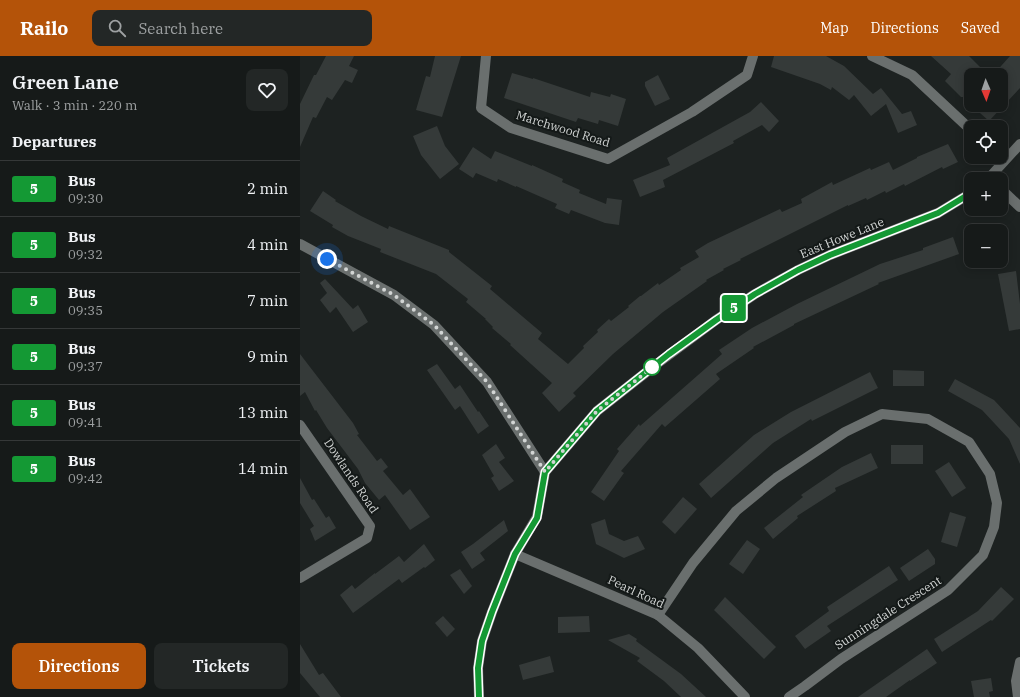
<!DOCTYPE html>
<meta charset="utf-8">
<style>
body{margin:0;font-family:"IBM Plex Serif",serif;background:#232726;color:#f1f3f6;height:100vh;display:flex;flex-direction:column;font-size:15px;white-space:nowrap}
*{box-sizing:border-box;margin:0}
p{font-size:13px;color:#9ea1a2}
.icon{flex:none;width:22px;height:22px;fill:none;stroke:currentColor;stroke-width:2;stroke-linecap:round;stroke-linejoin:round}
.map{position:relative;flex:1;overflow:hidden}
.panel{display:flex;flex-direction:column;background:#161a19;width:300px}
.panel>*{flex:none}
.badge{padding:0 8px;border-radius:3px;font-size:14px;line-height:26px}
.needle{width:26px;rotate:178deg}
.tools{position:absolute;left:664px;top:12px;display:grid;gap:8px}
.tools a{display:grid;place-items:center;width:44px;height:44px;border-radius:8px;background:#161a19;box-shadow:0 2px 10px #0003,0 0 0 1px #353838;font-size:20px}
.you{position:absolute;width:20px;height:20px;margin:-10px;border:3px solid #fff;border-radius:50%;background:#1a73e8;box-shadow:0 0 0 6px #1a73e833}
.map>.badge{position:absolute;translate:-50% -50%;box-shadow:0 0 0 2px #fff}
h2{padding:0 12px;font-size:15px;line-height:36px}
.round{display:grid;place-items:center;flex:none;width:42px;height:42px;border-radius:8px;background:#232726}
.summary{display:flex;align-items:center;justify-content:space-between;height:68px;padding:0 12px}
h1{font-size:19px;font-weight:600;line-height:30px}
.primary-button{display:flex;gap:8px;margin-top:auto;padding:8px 12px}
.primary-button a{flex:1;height:46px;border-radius:8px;background:#b45309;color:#fff;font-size:16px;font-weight:600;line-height:46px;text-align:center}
.primary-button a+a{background:#232726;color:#f1f3f6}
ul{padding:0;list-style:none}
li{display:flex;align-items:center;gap:12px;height:56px;padding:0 12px;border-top:1px solid #353838}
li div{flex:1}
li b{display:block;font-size:15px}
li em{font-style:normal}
li .badge{min-width:44px;font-weight:700;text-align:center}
header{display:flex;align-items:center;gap:24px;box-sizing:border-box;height:56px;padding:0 20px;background:#b45309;color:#fff}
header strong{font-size:19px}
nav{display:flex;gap:22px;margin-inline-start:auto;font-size:14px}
.search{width:280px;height:36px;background:#232726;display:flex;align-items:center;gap:10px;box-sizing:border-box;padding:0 14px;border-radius:8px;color:#9ea1a2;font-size:15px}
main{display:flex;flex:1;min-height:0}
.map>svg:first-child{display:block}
.building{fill:#353a39}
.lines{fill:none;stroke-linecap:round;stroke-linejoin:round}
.minor{stroke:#6a6f6e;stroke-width:10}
.tertiary{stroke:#6a6f6e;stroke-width:10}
.line-casing{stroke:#fff;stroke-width:9}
.line{stroke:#149934;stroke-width:6}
.walk{stroke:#d2d5d4;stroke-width:4;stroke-dasharray:0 7.2}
.stop-dot{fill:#fff;stroke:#149934;stroke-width:2}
.labels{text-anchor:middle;stroke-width:4;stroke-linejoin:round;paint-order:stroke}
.street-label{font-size:12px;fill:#d2d5d4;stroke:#141918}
</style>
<header>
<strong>Railo</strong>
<div class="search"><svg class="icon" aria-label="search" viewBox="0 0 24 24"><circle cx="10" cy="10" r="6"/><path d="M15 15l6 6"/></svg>Search here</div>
<nav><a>Map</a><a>Directions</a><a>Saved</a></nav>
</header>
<main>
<section class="panel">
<div class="summary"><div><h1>Green Lane</h1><p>Walk · 3 min · 220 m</p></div><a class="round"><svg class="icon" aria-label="heart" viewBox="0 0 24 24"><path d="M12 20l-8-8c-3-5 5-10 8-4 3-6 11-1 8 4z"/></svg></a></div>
<h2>Departures</h2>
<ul>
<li><span class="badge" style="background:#149934;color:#fff">5</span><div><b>Bus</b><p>09:30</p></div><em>2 min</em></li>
<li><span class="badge" style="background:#149934;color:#fff">5</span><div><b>Bus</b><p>09:32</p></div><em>4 min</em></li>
<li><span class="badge" style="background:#149934;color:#fff">5</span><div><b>Bus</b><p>09:35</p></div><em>7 min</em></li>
<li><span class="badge" style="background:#149934;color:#fff">5</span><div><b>Bus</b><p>09:37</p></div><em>9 min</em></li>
<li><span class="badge" style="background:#149934;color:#fff">5</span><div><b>Bus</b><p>09:41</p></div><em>13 min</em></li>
<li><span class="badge" style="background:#149934;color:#fff">5</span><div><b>Bus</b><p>09:42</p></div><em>14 min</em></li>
</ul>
<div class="primary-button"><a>Directions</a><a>Tickets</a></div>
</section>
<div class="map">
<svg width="720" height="641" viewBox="0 0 720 641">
<rect width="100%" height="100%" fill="#1d2221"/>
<g class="building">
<polygon points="26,0 54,0 49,10 58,14 52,27 45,24 32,44 27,41 16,62 13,61 0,91 0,48 14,19 16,19"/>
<polygon points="135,0 161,0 142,61 116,54 126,20 130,21"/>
<polygon points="474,0 526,0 544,10 573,38 581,32 602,58 611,55 617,69 598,77 586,48 571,60 554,39 549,44 532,31 531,34 520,28 471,11"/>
<polygon points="631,0 669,0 688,19 671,19 671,35 665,41 661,41 645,25 651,18"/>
<polygon points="710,0 720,0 720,32 689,65 671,49 701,49 701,19 693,19"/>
<polygon points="212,17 233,23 233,22 290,41 291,36 310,41 311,38 326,43 318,70 299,64 298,68 278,62 276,66 204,42"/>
<polygon points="358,19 370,43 355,50 345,30 345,26"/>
<polygon points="461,46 479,65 469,76 462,69 433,85 434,87 363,124 365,131 340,141 333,124 370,109 367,102 450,56"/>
<polygon points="137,70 145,90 159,108 140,123 121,99 113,80"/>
<polygon points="648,88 658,106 643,113 642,111 605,130 604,128 586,137 585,135 567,144 566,142 548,150 548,149 440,203 441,204 423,213 424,214 406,224 407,225 363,256 313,298 273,337 276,340 259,356 242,337 252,327 210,289 211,288 192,272 193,271 185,263 186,263 166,246 168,243 136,218 80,196 81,193 48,180 32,171 33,169 10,155 23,135 36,144 35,145 61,160 88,173 89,170 149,194 149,196 192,230 190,233 242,277 238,283 268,308 284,292 283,290 298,276 297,274 309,263 311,265 329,251 328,250 340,240 341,240 358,227 359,229 381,214 380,212 399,201 395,195 408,187 480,153 482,156 502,147 501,143 532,126 533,129 570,112 571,114 589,106 593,114 617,102 617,101"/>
<polygon points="173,91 191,103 195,95 232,110 232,109 263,123 262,126 280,134 279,137 306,148 307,142 322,144 319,169 305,167 271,154 269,158 255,152 257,148 216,130 216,131 198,123 197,126 176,117 173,122 159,113"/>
<polygon points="653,181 659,198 578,227 579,228 494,268 494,269 453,291 454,292 416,318 420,323 365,371 362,368 321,415 324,417 304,445 291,436 319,395 317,393 339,368 340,370 422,298 419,294 452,272 497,248 580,208 623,194 623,192"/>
<polygon points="716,215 720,248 720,273 709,275 698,218"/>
<polygon points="25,223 53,253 58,249 68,266 53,276 36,251 30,257 20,244 27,237 20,227"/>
<polygon points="0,298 53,367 59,378 57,379 77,405 81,402 88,411 83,415 103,439 110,433 130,461 110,474 85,439 79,444 65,427 58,413 27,372 16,354 15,355 5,336 0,340"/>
<polygon points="137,308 155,333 160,329 178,356 179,355 189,370 178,378 160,350 155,354 127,314"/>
<polygon points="593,314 624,315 624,330 593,330"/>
<polygon points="570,316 578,332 512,365 511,363 473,387 411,442 399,428 454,379 491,356"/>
<polygon points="655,323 694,344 720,372 720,408 709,383 682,354 648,335"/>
<polygon points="196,388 205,402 199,406 214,425 199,435 191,422 194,420 182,399"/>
<rect x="591" y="389" width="32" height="19"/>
<polygon points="571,397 578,412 535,432 536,435 497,460 498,462 473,483 464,472 503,441 501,439 542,411"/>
<polygon points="649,406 666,432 652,441 635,415"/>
<polygon points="0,422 12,444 14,443 26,462 29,460 36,472 15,485 10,473 14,470 0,447"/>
<polygon points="383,441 397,453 375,478 362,466"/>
<polygon points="650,456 666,461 657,491 641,486"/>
<polygon points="305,463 309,478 324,485 338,480 345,493 324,502 296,488 291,468"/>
<polygon points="204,464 208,475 180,497 185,504 172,513 161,496 173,488"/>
<polygon points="447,484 460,493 443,518 429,508"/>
<polygon points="124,488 135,504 125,512 124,511 102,527 99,523 53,557 40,539 52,529 55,533 75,517 75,518 99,500 104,506"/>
<polygon points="628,493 635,503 635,508 609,525 600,512"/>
<polygon points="589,510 598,524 527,570 531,575 505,593 495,580 529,555 527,551"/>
<polygon points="160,513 172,530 164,538 150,519"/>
<polygon points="701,531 714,543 692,565 691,564 642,596 634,583 678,555"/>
<polygon points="425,541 476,591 464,603 414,554"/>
<polygon points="143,560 155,573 147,581 135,567"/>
<polygon points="289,560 290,576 258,577 258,561"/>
<polygon points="329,578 337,583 336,585 381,618 406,641 381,641 364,625 337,605 340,602 308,584"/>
<polygon points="0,588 19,619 23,617 41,641 20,641 0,617"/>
<polygon points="627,593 637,607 610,625 610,624 586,641 558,641"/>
<polygon points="250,600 254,616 223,624 219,609"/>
<polygon points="691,622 693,635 689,636 690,641 674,641 671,625"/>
</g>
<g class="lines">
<g class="minor">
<polyline points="186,0 181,52 211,72 308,103 392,56 447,19 453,0"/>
<polyline points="572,0 612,19 671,74"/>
<polyline points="701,133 720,151"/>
<polyline points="0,188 94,239 134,269 187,326 245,416"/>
<polyline points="0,369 70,470 67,482 0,522"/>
<polyline points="215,498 358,559 398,592 445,641"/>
<polyline points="358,559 393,507 436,455 476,422 545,376 582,358 628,363 669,386 690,418 697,447 694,471 683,499 648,534 541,603 505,630 489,641"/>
<polyline points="718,641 716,625 720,606"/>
</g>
<g class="tertiary">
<polyline points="688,123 720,88"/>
<polyline points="179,641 178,612 182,585 192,556 215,498 237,461 245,416 297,355 358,307 416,264 455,238 498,214 530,199 638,157 671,137"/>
</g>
</g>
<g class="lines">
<g class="line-casing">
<polyline id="line" points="179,641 178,612 182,585 192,556 215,498 237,462 245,416 297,355 369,298 416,264 455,238 498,214 530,199 638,157 671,137"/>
</g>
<use href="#line" class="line"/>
<polyline class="walk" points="27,203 94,239 134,269 187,326 245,416 297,355 358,307 352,311"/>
</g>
<circle class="stop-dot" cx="352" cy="311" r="8"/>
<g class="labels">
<g class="street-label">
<text transform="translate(263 73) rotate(17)" y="4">Marchwood Road</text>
<text transform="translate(542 182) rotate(-22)" y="4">East Howe Lane</text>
<text transform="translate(51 420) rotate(56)" y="4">Dowlands Road</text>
<text transform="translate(336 536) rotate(25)" y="4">Pearl Road</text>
<text transform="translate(588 557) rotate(-33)" y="4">Sunningdale Crescent</text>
</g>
</g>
</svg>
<div class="tools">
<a><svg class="needle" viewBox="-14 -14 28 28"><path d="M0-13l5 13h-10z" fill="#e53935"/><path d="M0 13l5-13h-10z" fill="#9ea1a2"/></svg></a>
<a><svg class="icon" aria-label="locate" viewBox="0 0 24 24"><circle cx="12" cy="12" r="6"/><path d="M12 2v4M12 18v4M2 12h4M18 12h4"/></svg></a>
<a>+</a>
<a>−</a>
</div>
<div class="you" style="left:27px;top:203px"></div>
<b class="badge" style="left:434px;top:252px;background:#149934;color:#fff">5</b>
</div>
</main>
